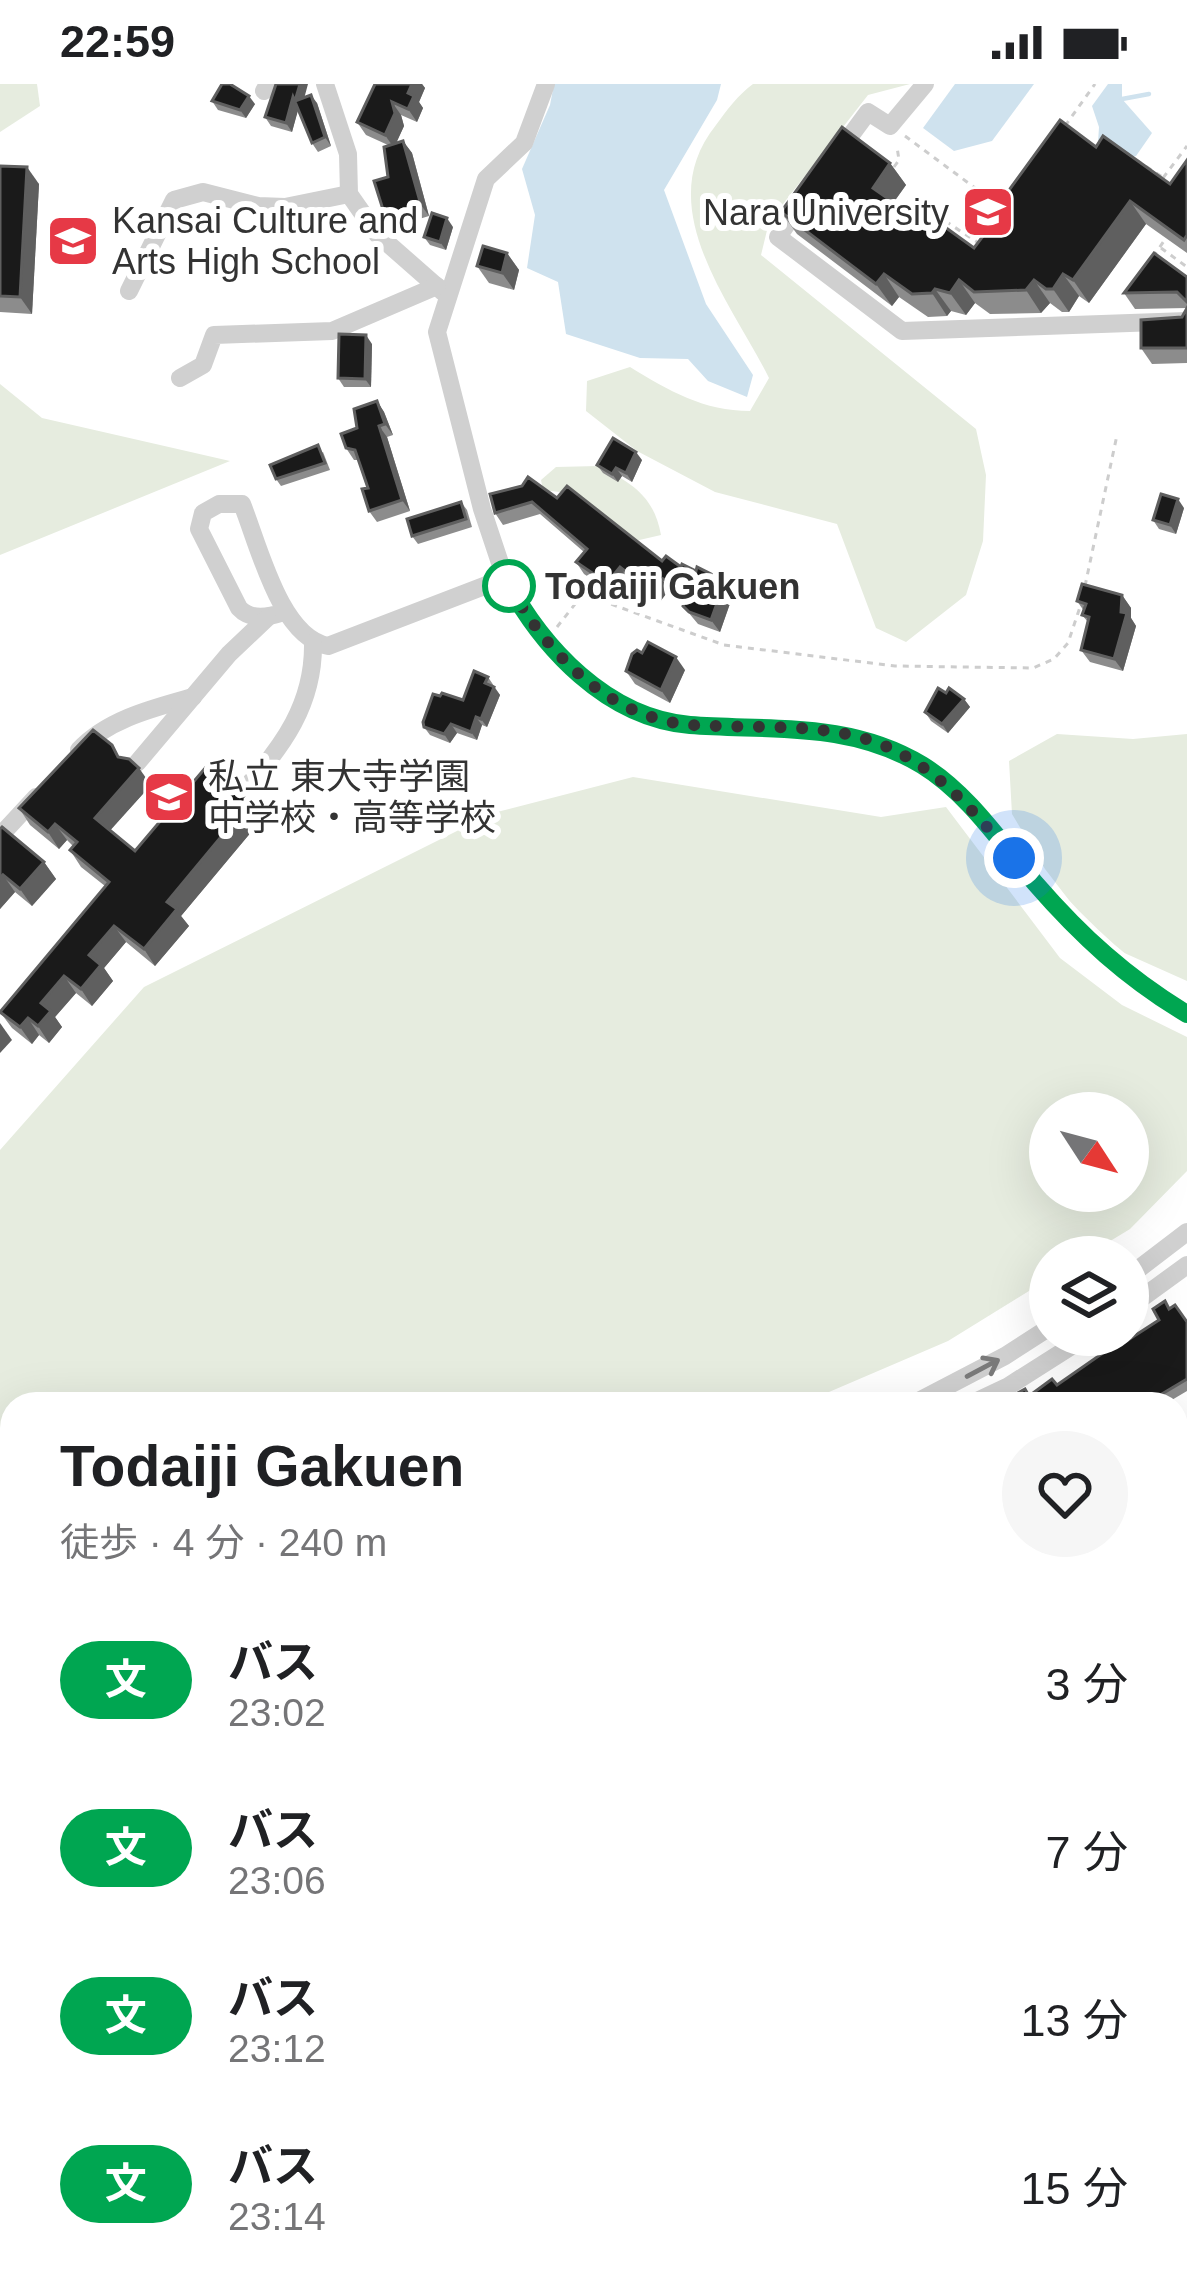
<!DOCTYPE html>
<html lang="ja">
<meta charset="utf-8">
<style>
body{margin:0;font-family:Arial,"Noto Sans JP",sans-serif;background:#f6f6f6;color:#202124;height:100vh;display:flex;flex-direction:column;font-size:45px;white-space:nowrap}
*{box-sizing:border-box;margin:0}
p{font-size:39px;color:#757577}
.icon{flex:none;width:66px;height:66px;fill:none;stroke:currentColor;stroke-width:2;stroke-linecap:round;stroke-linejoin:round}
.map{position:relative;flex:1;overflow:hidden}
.sheet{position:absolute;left:0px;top:1308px;width:1188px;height:900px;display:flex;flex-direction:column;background:#fff;border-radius:36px 36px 0 0;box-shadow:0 12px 48px #0002}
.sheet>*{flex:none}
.badge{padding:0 24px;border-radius:39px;font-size:42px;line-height:78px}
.needle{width:78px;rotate:126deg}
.tools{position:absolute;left:1029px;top:1008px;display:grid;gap:24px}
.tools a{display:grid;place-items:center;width:120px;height:120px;border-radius:50%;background:#fff;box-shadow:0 12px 48px #0002;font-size:60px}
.you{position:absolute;width:60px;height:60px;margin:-30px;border:9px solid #fff;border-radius:50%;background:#1a73e8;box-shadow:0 0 0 18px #1a73e833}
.map>.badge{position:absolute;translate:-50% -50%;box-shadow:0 0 0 6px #fff}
.round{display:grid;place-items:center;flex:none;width:126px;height:126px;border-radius:63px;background:#f6f6f6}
.headline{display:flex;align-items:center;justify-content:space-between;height:204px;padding:0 60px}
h1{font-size:57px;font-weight:700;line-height:90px}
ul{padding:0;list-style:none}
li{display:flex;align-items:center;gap:36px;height:168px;padding:0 60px}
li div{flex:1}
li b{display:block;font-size:45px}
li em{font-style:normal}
li .badge{min-width:132px;font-weight:700;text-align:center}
.status{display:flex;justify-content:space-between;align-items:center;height:84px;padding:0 60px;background:#fff;direction:ltr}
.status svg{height:33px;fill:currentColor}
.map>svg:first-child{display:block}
.green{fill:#e6ecdf;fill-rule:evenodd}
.water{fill:#cfe2ee}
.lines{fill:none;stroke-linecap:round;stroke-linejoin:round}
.stream{stroke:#cfe2ee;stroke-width:4.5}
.path{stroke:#cdcdcd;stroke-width:3;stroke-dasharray:6 6;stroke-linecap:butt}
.minor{stroke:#d0d0d0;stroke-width:18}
.rail-casing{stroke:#888;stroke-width:9}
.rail{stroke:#fff;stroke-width:4.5;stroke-dasharray:14;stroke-linecap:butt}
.wall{fill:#8c8c8c}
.shaded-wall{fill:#5f5f5f}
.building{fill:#1a1a1a;stroke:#5f5f5f;stroke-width:3}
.oneway{stroke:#7a7a7a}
.line-casing{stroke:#fff;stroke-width:27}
.line{stroke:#00a651;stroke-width:18}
.walk{stroke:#333;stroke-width:12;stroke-dasharray:0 21.6}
.stop-dot{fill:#fff;stroke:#00a651;stroke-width:6}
.labels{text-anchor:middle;stroke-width:12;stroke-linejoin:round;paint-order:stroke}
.poi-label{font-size:36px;fill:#333;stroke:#fff;text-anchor:start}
.stop-label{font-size:36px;font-weight:bold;fill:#333;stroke:#fff;text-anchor:start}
</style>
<div class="status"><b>22:59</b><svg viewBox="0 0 49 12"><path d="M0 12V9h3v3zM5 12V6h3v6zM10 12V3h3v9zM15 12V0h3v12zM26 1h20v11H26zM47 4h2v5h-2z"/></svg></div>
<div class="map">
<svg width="1187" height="2208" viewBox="0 0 1187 2208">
<rect width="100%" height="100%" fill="#fff"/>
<g class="green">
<polygon points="0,0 37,0 40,22 0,48"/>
<path d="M753 0H910L868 11 769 138 761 171 976 345 986 391 983 457 966 511 906 558 876 544 837 440 715 408 637 367 586 327 587 297 630 283C669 307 704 327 750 327L769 294C731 218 650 123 716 41 727 26 738 11 753 0Z"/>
<polygon points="0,300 42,334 230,377 0,471"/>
<path d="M598 382C632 399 654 412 661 451L635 457 576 410 543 406 541 396 556 383Z"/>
<polygon points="1057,650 1133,655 1187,650 1187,897 1102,859 1045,785 1012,730 1009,677"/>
<path d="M633 693 881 733 946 723 1060 874 1122 921 1187 953V1087L1130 1145 1084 1173H1050V1194L948 1257 801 1320H12V1516L0 1515V1066L144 903 493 729ZM1050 1029H1128V1107H1050Z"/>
<polygon points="1187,2061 1187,2154 1176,2147 1176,2066"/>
</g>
<g class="water">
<polygon points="554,0 721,0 717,16 664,106 706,220 753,291 747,313 708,297 688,275 640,274 566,250 558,198 527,184 535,131 522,85 550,21"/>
<polygon points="955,0 1034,0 992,57 954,67 923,44"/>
<polygon points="1108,0 1122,0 1122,15 1152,49 1136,72 1119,75 1098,59 1099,43 1092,22"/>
</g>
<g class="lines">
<polyline class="stream" points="1122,15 1149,10"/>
<g class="path">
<polyline points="1065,42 1095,0"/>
<polyline points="905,52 998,121"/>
<polyline points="1136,76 1164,94"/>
<polyline points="894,83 899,76 897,63"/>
<polyline points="1163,94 1187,62"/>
<polyline points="919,141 930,127 977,158"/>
<polyline points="1161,164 1187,183"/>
<polyline points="1153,173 1168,151"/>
<polyline points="1085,502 1117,351"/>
<polyline points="557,543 583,510 724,561 895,582 1033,584 1054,575 1068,559 1080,523"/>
<polyline points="1176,1983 1187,1983"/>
<polyline points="1176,2010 1187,2017"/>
<polyline points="1176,2036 1187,2046"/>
<polyline points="1176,2063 1187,2058"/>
<polyline points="522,2208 531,2196"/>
</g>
<g class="minor">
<polyline points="325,0 348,70 349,110 377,150 443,208"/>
<polyline points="546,0 524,59 486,95 437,248 482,425 505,494 533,543 592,600 645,632 690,641 836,647 881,661 924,682 965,716 1094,863 1136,898 1187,930"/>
<polyline points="264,7 268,0"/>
<polyline points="837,70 868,28 890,42 925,0"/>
<polyline points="800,121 778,153 902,247 1187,237"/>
<polyline points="129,207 174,116 203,108 258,122 285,123 349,110"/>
<polyline points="180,294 203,281 214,251 332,247 437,202"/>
<path d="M284 528C269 533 251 537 239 524L199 445 203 429 219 420H242C259 462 280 553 328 562L505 494"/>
<path d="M79 666C108 635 154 624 193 613"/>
<polyline points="137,679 229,570 267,534"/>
<path d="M244 706C283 662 314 620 313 559"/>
<polyline points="0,752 36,713"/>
<polyline points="1128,1193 1187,1148"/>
<polyline points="1128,1224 1187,1181"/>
<polyline points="913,1320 1005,1272 1050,1243"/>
<polyline points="971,1320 1007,1303 1089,1251"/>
<polyline points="1176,1347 1187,1355"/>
<polyline points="1176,1479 1187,1487"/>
<polyline points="0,1572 12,1569"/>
<polyline points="0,1598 12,1595"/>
<polyline points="1176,1614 1187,1622"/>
<polyline points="0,1648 12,1656"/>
<polyline points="0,1753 12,1761"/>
<polyline points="0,1902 12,1885"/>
<polyline points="0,2114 12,2097"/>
<polyline points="159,2196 175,2208"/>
<polyline points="385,2196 402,2208"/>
<polyline points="642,2196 654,2208"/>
<polyline points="801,2196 819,2208"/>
<polyline points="107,2208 115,2196"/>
</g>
<g class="rail-casing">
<g id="rail">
<polyline points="0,1720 12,1728"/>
<polyline points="729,2196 747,2208"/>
</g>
</g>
<use href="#rail" class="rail"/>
</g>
<g class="wall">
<polygon points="375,0 422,0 425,4 419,18 423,24 417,38 401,31 404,42 396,59 403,57 412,69 429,132 393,143 385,132 388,61 366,51 357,38"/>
<polygon points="305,13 317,19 331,62 318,68 312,59 298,25 292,48 271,42 265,33"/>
<polygon points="212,17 255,20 246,34 218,26"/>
<polygon points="1096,63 1170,100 1187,76 1187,169 1146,140 1089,219 1079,212 1069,228 1062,228 1050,219 1041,229 990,230 975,219 966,231 951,227 947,232 928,233 899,213 892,222 797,150 781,128 890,79 906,101 894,118 926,141 974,164 992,140 988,135"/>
<polygon points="0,82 39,100 32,230 0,228"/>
<polygon points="453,143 446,166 430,161 424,153"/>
<polygon points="507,169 519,186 514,206 489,199 477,182"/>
<polygon points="1187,193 1187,224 1135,225 1124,209"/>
<polygon points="1187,224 1187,279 1152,280 1141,264 1182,233"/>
<polygon points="372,260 371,303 344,303 338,294"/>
<polygon points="377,317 384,328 393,351 387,353 410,427 377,438 369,427 368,404 358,376 354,376 346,364 357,344"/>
<polygon points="323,368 330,386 281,402 276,395"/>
<polygon points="642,376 632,398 622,392 618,398 603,389 597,381"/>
<polygon points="490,410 557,414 662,477 725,497 734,508 720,548 698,540 683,522 686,514 669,506 659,519 628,495 615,511 584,490 576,478 584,468 540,430 503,441 495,429"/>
<polygon points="461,418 467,426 472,443 418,460 412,452"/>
<polygon points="1184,424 1176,450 1159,445 1153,436"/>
<polygon points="1122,511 1131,524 1131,534 1136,542 1123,587 1090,578 1081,566 1088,538 1082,531 1084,527 1077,517"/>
<polygon points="685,586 670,619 635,600 626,587"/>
<polygon points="488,593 500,611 487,643 482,641 477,656 457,649 450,659 430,651 424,643 440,612 463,616"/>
<polygon points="964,615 970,623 948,649 931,637 925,628"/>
<polygon points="121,674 151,701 110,746 135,767 262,735 181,832 189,842 155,882 126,858 104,884 113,897 92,922 76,909 55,933 62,943 49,959 39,951 32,960 12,944 0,928 105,802 81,783 70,766 73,762 67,756 59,765 30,741 19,724"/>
<polygon points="0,745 44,778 56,795 32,822 15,808 0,825"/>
<polygon points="1175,1221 1187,1238 1187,1307 1165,1320 1010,1320 1057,1301 1159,1236"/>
<polygon points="202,2196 340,2196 356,2208 220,2208"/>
<polygon points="433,2196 515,2196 507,2208 449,2208"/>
<polygon points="1040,2196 1102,2196 1094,2208 1049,2208"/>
</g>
<g class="shaded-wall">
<polygon points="300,0 308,0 301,26 299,23 292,48 286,39 293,13"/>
<polygon points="412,0 422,0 425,4 419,18 423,24 417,38 408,25 408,9"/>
<polygon points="311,11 317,19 331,62 325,53"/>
<polygon points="249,12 255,20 246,34 240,26"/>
<polygon points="392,18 401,31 404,42 394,64 385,51"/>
<polygon points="403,57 412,69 429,132 421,121"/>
<polygon points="890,79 906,101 888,126 873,104"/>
<polygon points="27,83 39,100 32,230 20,213"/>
<polygon points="1130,117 1146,140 1089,219 1073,196"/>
<polygon points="447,134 453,143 446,166 440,158"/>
<polygon points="507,169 519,186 514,206 502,189"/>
<polygon points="884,190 899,213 892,222 876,200"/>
<polygon points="1063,190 1079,212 1069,228 1053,205"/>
<polygon points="959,196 975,219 966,231 950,209"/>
<polygon points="1034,196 1050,219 1041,229 1026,206"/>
<polygon points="935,205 951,227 947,232 932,209"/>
<polygon points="366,251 372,260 371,303 365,295"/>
<polygon points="377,317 384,328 393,351 385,340"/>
<polygon points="379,342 387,353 410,427 402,416"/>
<polygon points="636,368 642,376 632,398 626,389"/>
<polygon points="616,384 622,392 618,398 612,390"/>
<polygon points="1178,415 1184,424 1176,450 1170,441"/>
<polygon points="620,483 628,495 615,511 607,499"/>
<polygon points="661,494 669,506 659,519 651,507"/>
<polygon points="725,497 734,508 720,548 711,536"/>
<polygon points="1122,511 1131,524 1131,534 1136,542 1123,587 1114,575"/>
<polygon points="676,573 685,586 670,619 661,606"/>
<polygon points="494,603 500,611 487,643 481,635"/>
<polygon points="964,615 970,623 948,649 942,640"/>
<polygon points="476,633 482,641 477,656 471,648"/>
<polygon points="451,640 457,649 450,659 444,650"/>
<polygon points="139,684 151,701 107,750 95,734"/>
<polygon points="250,718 262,735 181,832 189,842 155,882 144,865 167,818"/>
<polygon points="55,740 67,756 59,765 48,748"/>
<polygon points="44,778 56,795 32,822 20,805"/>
<polygon points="3,791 15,808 0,825 0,795"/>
<polygon points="114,842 126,858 104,884 113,897 92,922 81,905 89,871"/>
<polygon points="64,892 76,909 55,933 62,943 49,959 38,942 41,919"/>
<polygon points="28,934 39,951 32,960 20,943"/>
<polygon points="0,939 12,956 0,969"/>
<polygon points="1185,1377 1187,1380 1187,1390 1180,1400 1176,1393 1176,1389"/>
<polygon points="1184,1501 1187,1505 1187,1514 1176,1528 1176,1512"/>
<polygon points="1187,1749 1187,1797 1176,1812 1176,1764"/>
<polygon points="12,1837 12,1864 0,1879 0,1863 6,1847"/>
<polygon points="1187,1904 1187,1952 1177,1966 1176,1919"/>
<polygon points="12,2032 12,2051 6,2060 0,2050"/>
<polygon points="1187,2164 1187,2208 1156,2208 1164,2196 1176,2196 1176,2179"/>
<polygon points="90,2196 101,2196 93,2208 82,2208"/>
<polygon points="504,2196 515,2196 507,2208 496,2208"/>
<polygon points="1067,2196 1102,2196 1094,2208 1059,2208"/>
</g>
<g class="building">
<polygon points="222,0 230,0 249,12 240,26 212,17"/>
<polygon points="276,0 300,0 295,17 311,11 325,53 312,59 293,13 286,39 265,33"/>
<polygon points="375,0 412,0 408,9 414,12 408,25 392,18 395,29 385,51 357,38"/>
<polygon points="1060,36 1096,63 1103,52 1170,100 1187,76 1187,151 1184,156 1130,117 1073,196 1063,190 1053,205 1046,205 1034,196 1026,206 974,208 959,196 950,209 935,205 932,209 912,210 884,190 876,200 781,128 842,43 890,79 873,104 926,141 931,133 974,164 993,139 988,135"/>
<polygon points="403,57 421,121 385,132 374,97 388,93 384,63"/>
<polygon points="0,82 27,83 20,213 0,212"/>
<polygon points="432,129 447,134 440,158 424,153"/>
<polygon points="483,162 507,169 502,189 477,182"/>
<polygon points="1154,169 1187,193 1187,218 1177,208 1124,209"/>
<polygon points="1187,224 1187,264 1141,264 1141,236 1182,233"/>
<polygon points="339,250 366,251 365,295 338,294"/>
<polygon points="377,317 385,340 379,342 402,416 369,427 362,405 368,404 355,366 346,364 341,350 357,344 354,325"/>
<polygon points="613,354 636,368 626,389 616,384 612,390 597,381"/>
<polygon points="318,361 325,379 276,395 270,381"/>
<polygon points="528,393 557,414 567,402 662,477 666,472 681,483 682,480 696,487 697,483 725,497 711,536 689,528 683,522 688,507 661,494 651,507 620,483 607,499 576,478 587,465 532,418 495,429 490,410 522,402"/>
<polygon points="1161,410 1178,415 1170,441 1153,436"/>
<polygon points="461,418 466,435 412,452 407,435"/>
<polygon points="1082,500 1122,511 1121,528 1127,529 1114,575 1081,566 1089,533 1082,531 1086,520 1077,517"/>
<polygon points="648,558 676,573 661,606 626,587 632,570 637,566 642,569"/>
<polygon points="474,587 488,593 485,599 494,603 481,635 476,633 471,648 451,640 444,650 424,643 423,638 433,610 440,612 442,609 463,616"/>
<polygon points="938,604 946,609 949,604 964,615 942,640 925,628"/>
<polygon points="93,646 112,661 118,673 129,675 139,684 95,734 135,767 206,683 250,718 167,818 177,825 144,865 114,842 89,871 101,881 81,905 64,892 41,919 51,927 38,942 28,934 20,943 0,928 109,798 70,766 77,758 55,740 48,748 19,724"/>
<polygon points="2,743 44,778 20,805 3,791 0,795 0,745"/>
<polygon points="1165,1217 1169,1225 1175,1221 1187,1238 1187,1295 1145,1320 1010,1320 1007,1315 1025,1305 1029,1312 1052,1295 1057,1301 1123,1255 1125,1258 1159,1236 1153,1225"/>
<polygon points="1176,1371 1185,1377 1176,1389"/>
<polygon points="1176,1392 1187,1400 1187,1419 1176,1411"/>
<polygon points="1176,1494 1184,1501 1176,1512"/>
<polygon points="1176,1546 1187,1554 1187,1591 1178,1584 1181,1579 1176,1575"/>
<polygon points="1187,1698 1187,1749 1176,1764 1176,1714"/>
<polygon points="0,1787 12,1796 12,1837 6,1847 10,1850 0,1863"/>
<polygon points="1187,1858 1187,1904 1176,1919 1176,1873"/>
<polygon points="12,1909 12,2032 0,2050 0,1926"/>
<polygon points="1176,2145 1187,2153 1187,2164 1176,2179"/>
<polygon points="12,2160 12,2196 90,2196 82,2208 0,2208 0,2177"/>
<polygon points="127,2196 144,2196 157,2208 119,2208"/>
<polygon points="209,2196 340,2196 356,2208 226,2208"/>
<polygon points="438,2196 504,2196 496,2208 454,2208"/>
<polygon points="540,2196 557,2196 573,2208 532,2208"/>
<polygon points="1043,2196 1067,2196 1059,2208"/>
<polygon points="1133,2196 1164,2196 1156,2208 1124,2208"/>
</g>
<defs><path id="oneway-shaft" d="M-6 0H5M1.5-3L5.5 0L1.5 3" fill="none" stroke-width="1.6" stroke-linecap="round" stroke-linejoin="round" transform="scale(3)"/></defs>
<use class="oneway" href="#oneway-shaft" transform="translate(983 1284) rotate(-28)"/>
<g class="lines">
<g class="line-casing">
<path id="line" d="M505 494C542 564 607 634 690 641 771 647 849 637 922 681 968 709 1001 759 1035 799 1081 852 1127 894 1187 930"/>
</g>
<use href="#line" class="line"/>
<path class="walk" d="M509 502 505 494C542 564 607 635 692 641 755 645 823 637 883 661 939 685 975 729 1014 774"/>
</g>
<defs>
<g id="university-square" transform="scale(2.7)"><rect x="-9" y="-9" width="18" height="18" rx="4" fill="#e63946" stroke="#fff"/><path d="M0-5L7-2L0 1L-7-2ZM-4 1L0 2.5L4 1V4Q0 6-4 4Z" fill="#fff"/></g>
<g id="school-square" transform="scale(2.7)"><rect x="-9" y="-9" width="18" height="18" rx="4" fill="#e63946" stroke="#fff"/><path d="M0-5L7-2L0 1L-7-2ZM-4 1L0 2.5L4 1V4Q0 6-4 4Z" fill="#fff"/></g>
</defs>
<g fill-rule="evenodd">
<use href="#university-square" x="988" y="128"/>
<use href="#school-square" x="73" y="157"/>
<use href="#school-square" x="169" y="713"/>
</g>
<circle class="stop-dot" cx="509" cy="502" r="24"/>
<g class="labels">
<g class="poi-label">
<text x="949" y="141" text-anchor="end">Nara University</text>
<text x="112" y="149">Kansai Culture and<tspan x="112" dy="41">Arts High School</tspan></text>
<text x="208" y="705">私立 東大寺学園<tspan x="208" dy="41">中学校・高等学校</tspan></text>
</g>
<g class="stop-label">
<text x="545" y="515">Todaiji Gakuen</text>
</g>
</g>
</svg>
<div class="tools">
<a><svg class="needle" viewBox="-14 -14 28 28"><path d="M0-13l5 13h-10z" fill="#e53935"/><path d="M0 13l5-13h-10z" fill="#757577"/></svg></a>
<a><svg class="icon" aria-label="layers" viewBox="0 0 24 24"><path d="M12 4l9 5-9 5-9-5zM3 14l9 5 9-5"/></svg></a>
</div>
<div class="you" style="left:1014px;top:774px"></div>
<section class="sheet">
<div class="headline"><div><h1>Todaiji Gakuen</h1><p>徒歩 · 4 分 · 240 m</p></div><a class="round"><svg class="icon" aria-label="heart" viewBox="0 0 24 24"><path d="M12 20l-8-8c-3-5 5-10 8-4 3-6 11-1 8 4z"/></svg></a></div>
<ul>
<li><span class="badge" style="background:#00a651;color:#fff">文</span><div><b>バス</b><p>23:02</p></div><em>3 分</em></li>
<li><span class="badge" style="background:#00a651;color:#fff">文</span><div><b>バス</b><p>23:06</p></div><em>7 分</em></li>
<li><span class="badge" style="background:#00a651;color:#fff">文</span><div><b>バス</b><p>23:12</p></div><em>13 分</em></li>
<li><span class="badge" style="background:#00a651;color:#fff">文</span><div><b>バス</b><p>23:14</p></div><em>15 分</em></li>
</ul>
</section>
</div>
